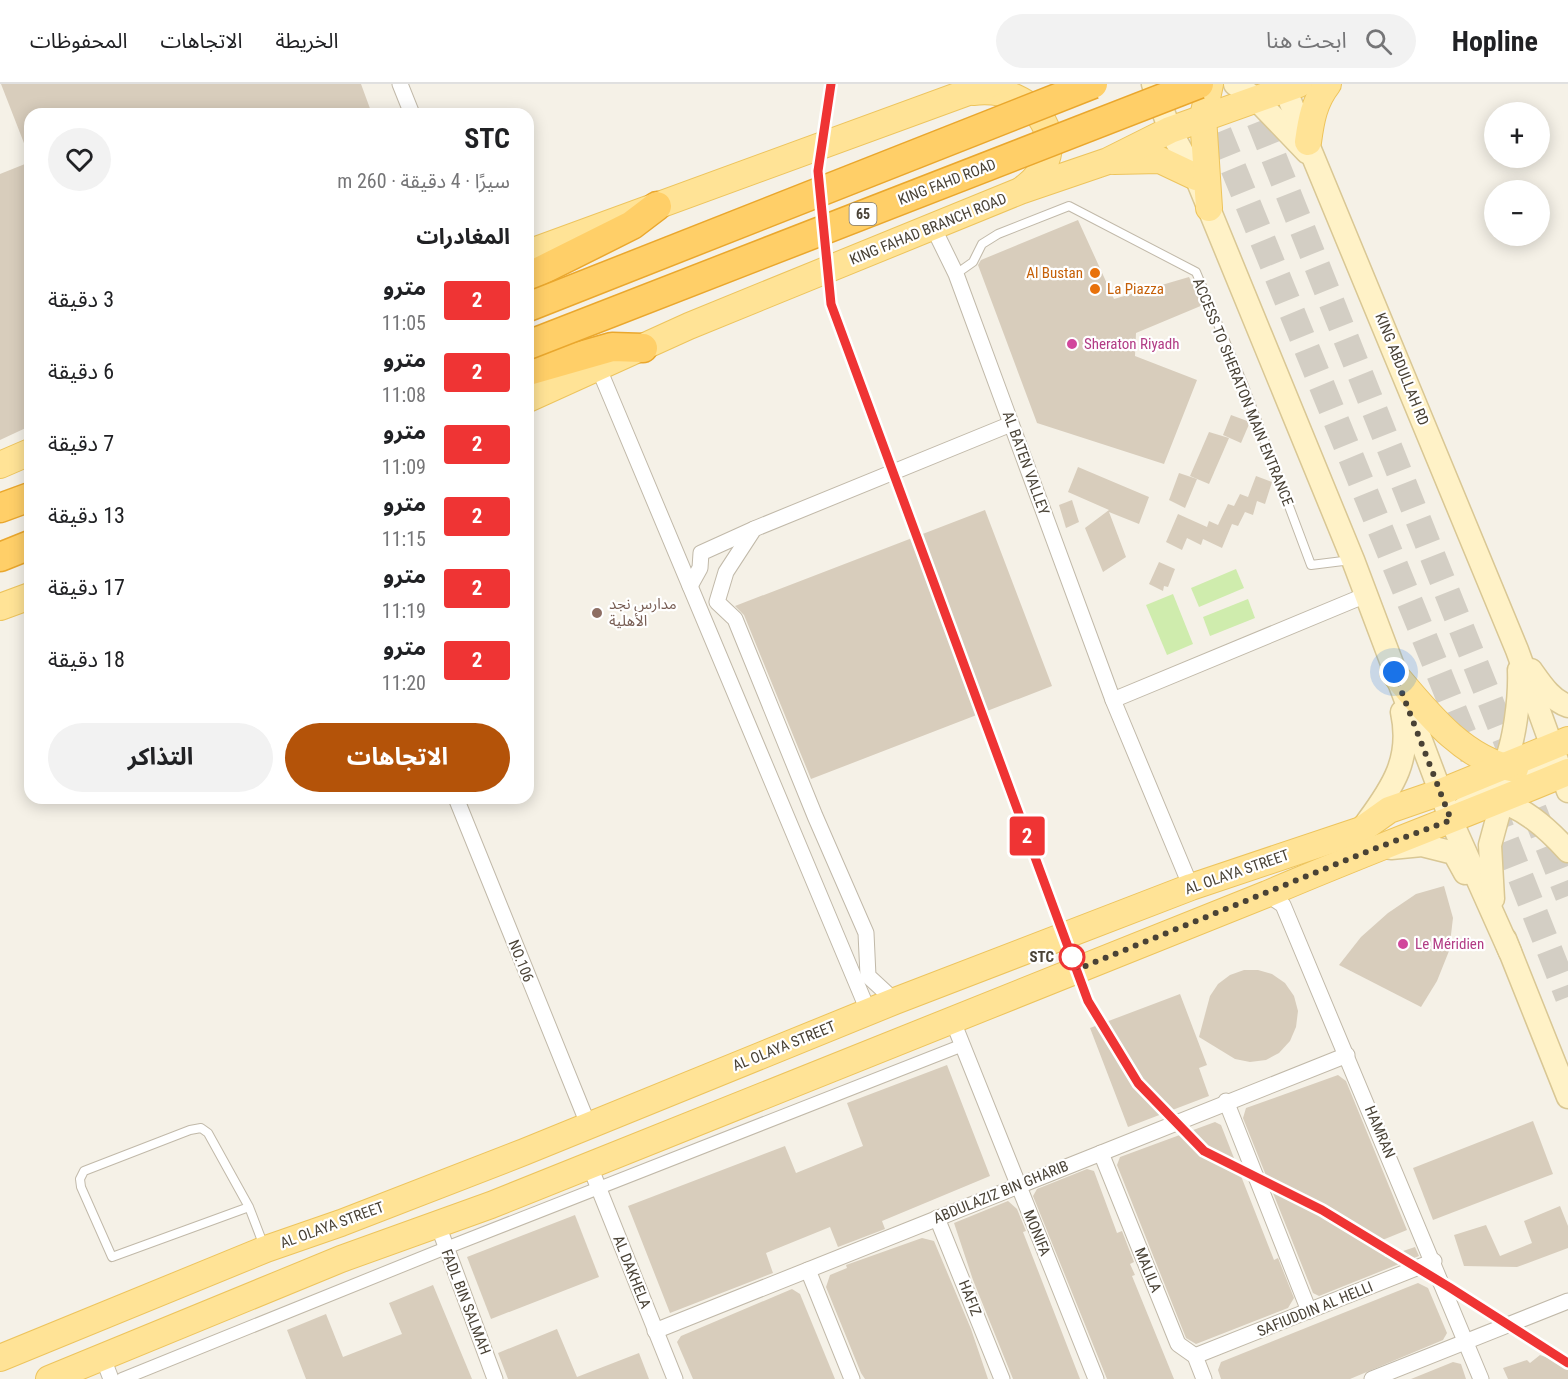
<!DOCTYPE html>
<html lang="ar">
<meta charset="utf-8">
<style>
body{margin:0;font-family:"Roboto Condensed","Noto Sans Arabic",sans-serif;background:#f2f2f2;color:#202124;direction:rtl;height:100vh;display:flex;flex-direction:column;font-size:22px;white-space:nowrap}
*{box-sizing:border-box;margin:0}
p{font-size:20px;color:#757577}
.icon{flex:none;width:33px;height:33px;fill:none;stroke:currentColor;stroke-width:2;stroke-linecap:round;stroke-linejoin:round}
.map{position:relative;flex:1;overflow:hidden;direction:ltr}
.details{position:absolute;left:24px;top:24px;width:510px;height:696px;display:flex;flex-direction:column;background:#fff;border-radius:18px;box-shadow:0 3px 15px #0003;direction:rtl}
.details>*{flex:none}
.badge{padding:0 12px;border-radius:4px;font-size:21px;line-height:39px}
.controls{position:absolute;left:1484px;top:18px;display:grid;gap:12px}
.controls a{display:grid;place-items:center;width:66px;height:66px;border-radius:50%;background:#fff;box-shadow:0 3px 15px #0003;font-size:30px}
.you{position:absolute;width:30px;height:30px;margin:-15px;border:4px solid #fff;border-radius:50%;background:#1a73e8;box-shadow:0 0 0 9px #1a73e833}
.map>.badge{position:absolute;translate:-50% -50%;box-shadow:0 0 0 3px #fff}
h2{padding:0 24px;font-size:22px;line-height:54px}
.round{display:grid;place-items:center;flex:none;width:63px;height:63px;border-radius:32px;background:#f2f2f2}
.summary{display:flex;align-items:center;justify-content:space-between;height:102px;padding:0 24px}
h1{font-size:28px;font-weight:700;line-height:45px}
.action{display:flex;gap:12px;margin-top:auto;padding:12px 24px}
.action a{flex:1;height:69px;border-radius:36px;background:#b45309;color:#fff;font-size:24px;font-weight:700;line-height:69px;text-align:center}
.action a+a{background:#f2f2f2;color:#202124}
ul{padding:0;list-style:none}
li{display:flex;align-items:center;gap:18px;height:72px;padding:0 24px}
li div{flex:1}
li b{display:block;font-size:22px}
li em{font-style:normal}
li .badge{min-width:66px;font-weight:700;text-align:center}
header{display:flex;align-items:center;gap:36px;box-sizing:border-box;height:84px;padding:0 30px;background:#fff;border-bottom:2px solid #e0e0e0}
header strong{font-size:28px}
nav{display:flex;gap:33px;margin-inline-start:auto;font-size:21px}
.search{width:420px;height:54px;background:#f2f2f2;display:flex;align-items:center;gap:15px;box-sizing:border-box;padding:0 21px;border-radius:33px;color:#757577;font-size:22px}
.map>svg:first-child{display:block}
.green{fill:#cfecad}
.building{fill:#d8cdbc}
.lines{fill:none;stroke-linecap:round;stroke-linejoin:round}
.trunk-tunnel{stroke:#d3cec4;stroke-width:26;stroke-dasharray:26 13;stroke-linecap:butt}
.service-casing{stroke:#c1b9a9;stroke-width:10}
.pedestrian-casing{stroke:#c1b9a9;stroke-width:14}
.minor-casing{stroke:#c1b9a9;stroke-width:17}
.secondary-casing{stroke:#d9c794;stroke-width:25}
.primary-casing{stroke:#edc45d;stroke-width:28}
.motorway-casing{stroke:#eaa72d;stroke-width:31}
.service{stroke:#fff;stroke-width:8}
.pedestrian{stroke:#fff;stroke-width:12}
.minor{stroke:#fff;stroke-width:15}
.secondary{stroke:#fff2c7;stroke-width:22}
.primary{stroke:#ffe396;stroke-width:26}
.motorway{stroke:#ffcf68;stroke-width:28}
.motorway-bridge-casing{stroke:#eaa72d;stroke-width:31;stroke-linecap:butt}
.motorway-bridge{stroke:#ffcf68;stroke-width:28}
.line-casing{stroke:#fff;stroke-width:14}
.line{stroke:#ef3434;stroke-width:9}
.walk{stroke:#494236;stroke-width:6;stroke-dasharray:0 10.8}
.food-dot{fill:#e8710a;stroke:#fff;stroke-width:2}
.hotel-dot{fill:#d1479c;stroke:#fff;stroke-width:2}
.education-dot{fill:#8d6e63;stroke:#fff;stroke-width:2}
.stop-dot{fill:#fff;stroke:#ef3434;stroke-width:3}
.labels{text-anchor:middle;stroke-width:4.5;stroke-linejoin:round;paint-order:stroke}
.shield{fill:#fff;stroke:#807b72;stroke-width:1.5}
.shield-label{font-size:14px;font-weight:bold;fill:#494236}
.street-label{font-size:15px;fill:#494236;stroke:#fff}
.food-label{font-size:15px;fill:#c56008;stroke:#fff;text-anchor:end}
.hotel-label{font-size:15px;fill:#b23c85;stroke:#fff;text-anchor:start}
.education-label{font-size:15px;fill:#785e54;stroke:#fff;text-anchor:start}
.stop-label{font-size:15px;font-weight:bold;fill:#494236;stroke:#fff;text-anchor:end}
</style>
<header>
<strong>Hopline</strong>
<div class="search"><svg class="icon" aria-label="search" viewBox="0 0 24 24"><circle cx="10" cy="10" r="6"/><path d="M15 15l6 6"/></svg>ابحث هنا</div>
<nav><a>الخريطة</a><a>الاتجاهات</a><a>المحفوظات</a></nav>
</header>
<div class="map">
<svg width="1568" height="1295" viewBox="0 0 1568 1295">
<rect width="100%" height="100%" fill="#f5f1e7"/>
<g class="green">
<polygon points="1236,485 1244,504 1199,523 1191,504"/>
<polygon points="1173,510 1193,560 1167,571 1146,521"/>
<polygon points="1248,515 1255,534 1210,552 1203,533"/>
</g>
<g class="building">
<polygon points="1,0 361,0 372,30 30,30 29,72"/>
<polygon points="30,78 30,342 0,356 0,90"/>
<polygon points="1078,136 1114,215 1189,193 1203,221 1136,249 1135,272 1197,296 1164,380 1037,339 978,181 981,176"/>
<polygon points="1231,331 1250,338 1241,359 1223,351"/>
<polygon points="1209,348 1229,354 1209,400 1190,392"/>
<polygon points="1078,383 1149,413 1139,440 1109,428 1126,473 1103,488 1085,444 1109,426 1068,408"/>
<polygon points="1179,389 1197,395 1185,424 1169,416"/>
<polygon points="1256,392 1272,398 1265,420 1257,417 1253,431 1245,428 1238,442 1232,440 1222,464 1203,455 1201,461 1187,454 1182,466 1166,458 1178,430 1207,443 1209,437 1218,441 1228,420 1234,422 1240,410 1248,413"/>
<polygon points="1072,416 1079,438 1066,444 1059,421"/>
<polygon points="985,426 1052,602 811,695 744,531 735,522"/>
<polygon points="1159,478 1175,485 1168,503 1164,502 1163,507 1149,500"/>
<polygon points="1444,802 1453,834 1449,867 1437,897 1421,923 1339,881 1361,853 1388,829 1416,810"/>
<polygon points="1244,886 1258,886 1272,890 1285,899 1294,912 1298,927 1296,943 1290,957 1279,969 1266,976 1250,978 1235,975 1199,953 1210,912 1218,900 1230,891"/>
<polygon points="1180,910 1207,981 1199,984 1209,1012 1128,1043 1090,944"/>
<polygon points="947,981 990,1092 882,1137 885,1145 838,1163 830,1143 766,1169 773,1189 670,1229 628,1122 785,1062 796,1089 863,1062 847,1019"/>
<polygon points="1338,991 1346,997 1407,1146 1380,1157 1385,1173 1415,1163 1419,1172 1319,1212 1313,1209 1243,1034 1246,1024"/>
<polygon points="1533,1037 1553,1090 1433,1136 1413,1084"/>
<polygon points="1215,1038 1221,1041 1274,1176 1278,1174 1294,1214 1288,1224 1196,1260 1186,1254 1117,1081 1120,1073"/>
<polygon points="1087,1085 1094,1087 1117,1149 1122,1147 1134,1178 1130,1180 1135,1191 1132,1192 1174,1295 1107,1295 1033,1112 1037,1105"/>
<polygon points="1008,1117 1017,1125 1026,1147 1023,1148 1080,1295 1013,1295 973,1196 954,1139"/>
<polygon points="1560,1122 1568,1142 1568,1164 1517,1183 1464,1182 1454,1151 1486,1141 1500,1172 1532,1159 1524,1137"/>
<polygon points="575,1131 599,1193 491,1235 467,1173"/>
<polygon points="922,1154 934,1157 971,1245 988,1295 865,1295 861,1289 826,1203 830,1191 847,1184 846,1181"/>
<polygon points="1418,1199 1428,1204 1447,1249 1443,1256 1350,1295 1221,1295 1218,1286 1221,1278"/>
<polygon points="433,1201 472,1295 306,1295 287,1246 326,1230 343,1273 402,1250 389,1219"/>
<polygon points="792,1205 800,1210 835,1295 693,1295 677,1258 681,1252"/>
<polygon points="557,1245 577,1293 639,1269 649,1295 508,1295 498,1269"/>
<polygon points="1540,1271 1554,1276 1568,1271 1568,1295 1508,1295 1503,1284 1527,1276 1530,1279"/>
<polygon points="1453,1278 1461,1280 1466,1295 1411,1295"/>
</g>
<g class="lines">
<g class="trunk-tunnel">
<polyline points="1245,1 1568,812"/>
<polyline points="1204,12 1473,673"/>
<polyline points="1492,721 1568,913"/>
</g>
<g class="service-casing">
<g id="service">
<polyline points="956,190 973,178 982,160 998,150 1069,122 1196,188 1244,302 1311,481 1351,476"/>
<polyline points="249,1123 112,1173 81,1103 80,1095 84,1087 190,1046 201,1044 208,1049 249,1123 264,1162"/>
</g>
</g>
<g class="pedestrian-casing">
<polyline id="pedestrian" points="122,1295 446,1164 963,961"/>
</g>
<g class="minor-casing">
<g id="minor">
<polyline points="400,0 412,30"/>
<polyline points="933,143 956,190 1113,616 1191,803"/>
<polyline points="599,285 869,929"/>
<polyline points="690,502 700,484 701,469 754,445"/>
<polyline points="1113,616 1366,511"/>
<polyline points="456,714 588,1040"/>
<polyline points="1267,810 1283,821 1481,1295"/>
<polyline points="895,917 868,892 866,849 815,732 735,535 717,518 726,488 754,445 1011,340"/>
<polyline points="952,935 1096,1295"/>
<polyline points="1226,1017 1309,1227"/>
<polyline points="1101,1069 1178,1260 1195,1272 1204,1295"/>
<polyline points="589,1080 675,1295"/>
<polyline points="937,1134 1002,1295"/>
<polyline points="438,1141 495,1295"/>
<polyline points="808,1186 852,1295"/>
<polyline points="655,1247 1347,971"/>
<polyline points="1195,1272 1434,1177"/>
<polyline points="103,1274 111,1295"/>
<polyline points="1372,1295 1568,1217"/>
</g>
</g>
<g class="secondary-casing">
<g id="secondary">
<polyline points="1153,0 1170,46 1196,93 1353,476 1451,736 1510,868"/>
<polyline points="1235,0 1256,15 1307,68"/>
<polyline points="1283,0 1517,566 1568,707"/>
<path d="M1531 586C1541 600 1551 616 1568 622"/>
<path d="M1490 715C1522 721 1547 744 1568 767"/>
<path d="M1453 734C1468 719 1492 703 1503 683 1515 659 1520 612 1519 586"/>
<path d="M1367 738C1393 703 1412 674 1402 628"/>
<polyline points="1391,764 1422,761 1454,769 1465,789"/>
<polyline points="1493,815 1490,761 1502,717 1553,663"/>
<polyline points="1505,855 1568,1013"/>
</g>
</g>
<g class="primary-casing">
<g id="primary">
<path d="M973 8C1039 0 1078 64 1023 105"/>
<path d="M1308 58C1311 36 1314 18 1328 0"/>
<polyline points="1114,77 1160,76 1196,93"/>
<polyline points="1209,124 1203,33 1210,0"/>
<polyline points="528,169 990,0"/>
<polyline points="528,315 689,242 1020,107 1108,77 1170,46 1299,0"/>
<polyline points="0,381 30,368"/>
<polyline points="0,523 30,512"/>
<path d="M1393 588C1425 626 1463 676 1515 685"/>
<polyline points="0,1274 266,1165 341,1139 524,1068 895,917 1191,803 1361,746 1389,726 1441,708 1568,656"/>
<path d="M49 1295 341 1175 491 1121 1267 810C1367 767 1468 730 1568 688"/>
</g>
</g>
<g class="motorway-casing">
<g id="motorway">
<polyline points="528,193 632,141 657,122"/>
<polyline points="528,287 612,263 643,264"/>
<polyline points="0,424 30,413"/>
<polyline points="0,473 30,461"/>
</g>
</g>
<use href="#service" class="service"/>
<use href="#pedestrian" class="pedestrian"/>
<use href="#minor" class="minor"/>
<use href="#secondary" class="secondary"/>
<use href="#primary" class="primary"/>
<use href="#motorway" class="motorway"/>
<g class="motorway-bridge-casing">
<g id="motorway-bridge">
<polyline points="528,223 1093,0"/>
<polyline points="528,261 1199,0"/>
</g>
</g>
<use href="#motorway-bridge" class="motorway-bridge"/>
</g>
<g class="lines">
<g class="line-casing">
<polyline id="line" points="831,0 818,87 831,220 1088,917 1138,999 1204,1067 1322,1126 1449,1203 1568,1279"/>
</g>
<use href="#line" class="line"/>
<polyline class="walk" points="1072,873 1078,885 1371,766 1451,736 1394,588"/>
</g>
<g class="food-dot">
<circle cx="1095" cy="189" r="6"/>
<circle cx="1095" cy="205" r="6"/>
</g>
<g class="hotel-dot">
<circle cx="1072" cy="260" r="6"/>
<circle cx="1403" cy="860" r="6"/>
</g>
<circle class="education-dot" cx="597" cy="529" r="6"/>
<circle class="stop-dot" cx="1072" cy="873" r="12"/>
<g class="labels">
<rect class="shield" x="849.5" y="119" width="27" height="22" rx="4.5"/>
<g class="shield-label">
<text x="863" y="135">65</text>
</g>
<g class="street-label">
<text transform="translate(947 98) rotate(-21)" y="5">KING FAHD ROAD</text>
<text transform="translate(928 145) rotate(-22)" y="5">KING FAHAD BRANCH ROAD</text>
<text transform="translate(1402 285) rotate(68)" y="5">KING ABDULLAH RD</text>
<text transform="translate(1243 308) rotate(68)" y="5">ACCESS TO SHERATON MAIN ENTRANCE</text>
<text transform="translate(1026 379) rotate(70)" y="5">AL BATEN VALLEY</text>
<text transform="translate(1237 788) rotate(-19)" y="5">AL OLAYA STREET</text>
<text transform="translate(521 877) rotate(68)" y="5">NO.106</text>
<text transform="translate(784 962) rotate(-22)" y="5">AL OLAYA STREET</text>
<text transform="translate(1380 1048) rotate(67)" y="5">HAMRAN</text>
<text transform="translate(1001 1108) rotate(-22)" y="5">ABDULAZIZ BIN GHARIB</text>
<text transform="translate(332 1141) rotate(-20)" y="5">AL OLAYA STREET</text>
<text transform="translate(1037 1149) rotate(68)" y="5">MONIFA</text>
<text transform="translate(1148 1186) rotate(68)" y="5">MALILA</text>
<text transform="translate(632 1188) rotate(68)" y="5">AL DAKHELA</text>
<text transform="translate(970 1214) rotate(68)" y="5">HAFIZ</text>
<text transform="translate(466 1218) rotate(69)" y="5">FADL BIN SALMAH</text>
<text transform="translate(1315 1225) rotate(-22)" y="5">SAFIUDDIN AL HELLI</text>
</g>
<g class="food-label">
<text x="1083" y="194">Al Bustan</text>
<text x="1107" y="210" text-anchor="start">La Piazza</text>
</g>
<g class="hotel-label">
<text x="1084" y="265">Sheraton Riyadh</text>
<text x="1415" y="865">Le Méridien</text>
</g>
<g class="education-label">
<text x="609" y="525">مدارس نجد<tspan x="609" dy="17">الأهلية</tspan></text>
</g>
<g class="stop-label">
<text x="1054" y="878">STC</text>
</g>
</g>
</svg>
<div class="controls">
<a>+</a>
<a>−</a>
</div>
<div class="you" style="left:1394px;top:588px"></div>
<b class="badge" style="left:1027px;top:752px;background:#ef3434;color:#fff">2</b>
<section class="details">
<div class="summary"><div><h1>STC</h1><p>سيرًا · 4 دقيقة · 260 m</p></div><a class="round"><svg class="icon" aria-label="heart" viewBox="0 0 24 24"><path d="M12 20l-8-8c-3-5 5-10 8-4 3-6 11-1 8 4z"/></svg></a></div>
<h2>المغادرات</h2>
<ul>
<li><span class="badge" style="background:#ef3434;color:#fff">2</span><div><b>مترو</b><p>11:05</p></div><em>3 دقيقة</em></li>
<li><span class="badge" style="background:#ef3434;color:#fff">2</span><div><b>مترو</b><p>11:08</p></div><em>6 دقيقة</em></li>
<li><span class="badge" style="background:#ef3434;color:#fff">2</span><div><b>مترو</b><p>11:09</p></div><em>7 دقيقة</em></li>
<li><span class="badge" style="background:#ef3434;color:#fff">2</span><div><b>مترو</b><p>11:15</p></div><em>13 دقيقة</em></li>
<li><span class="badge" style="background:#ef3434;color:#fff">2</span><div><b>مترو</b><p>11:19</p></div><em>17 دقيقة</em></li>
<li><span class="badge" style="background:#ef3434;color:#fff">2</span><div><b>مترو</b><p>11:20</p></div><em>18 دقيقة</em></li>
</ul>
<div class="action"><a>الاتجاهات</a><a>التذاكر</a></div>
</section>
</div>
